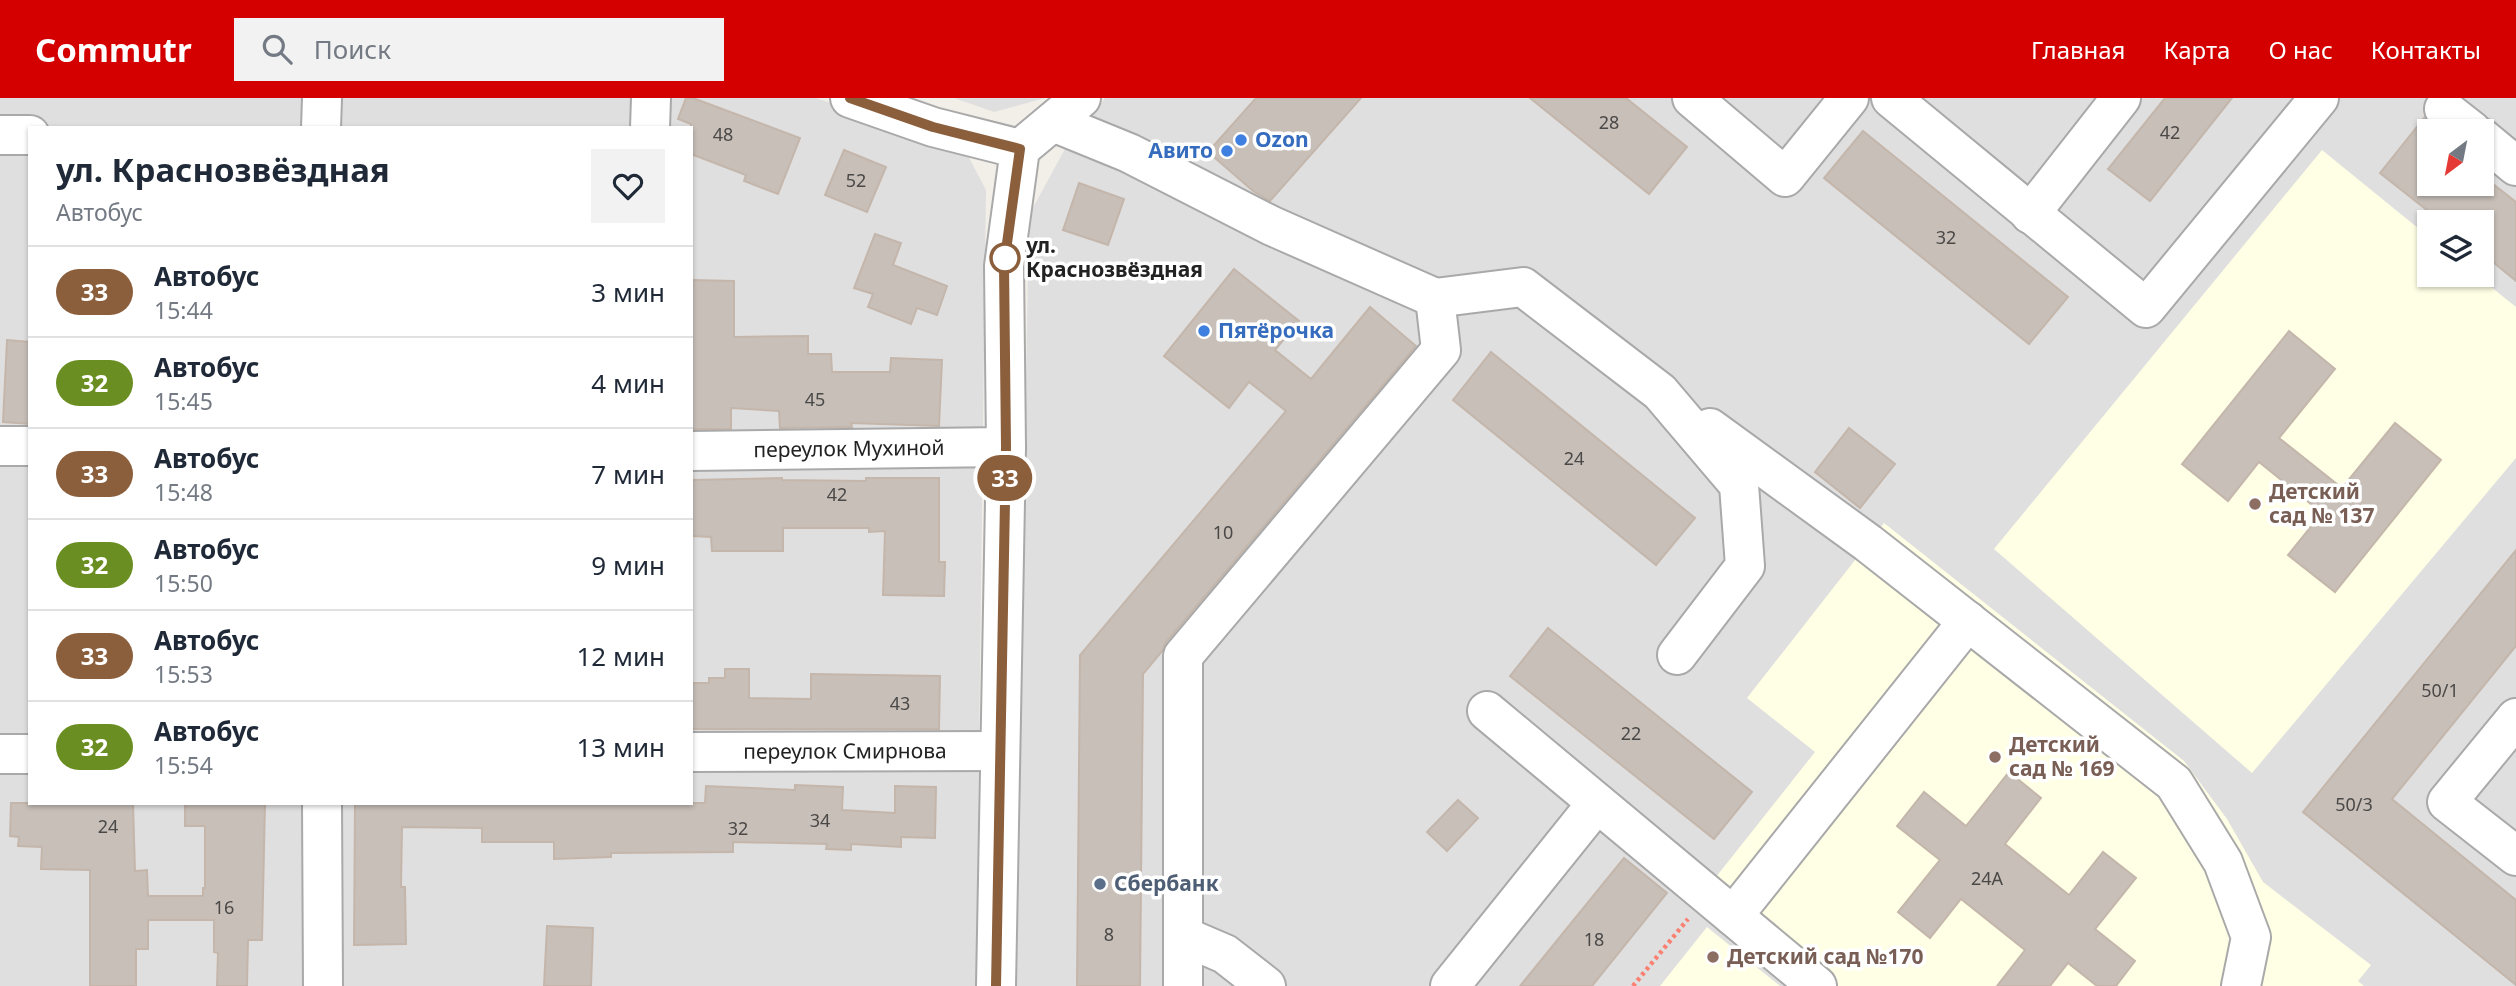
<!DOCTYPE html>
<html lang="ru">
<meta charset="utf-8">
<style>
body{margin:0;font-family:"Noto Sans",sans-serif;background:#f2f2f3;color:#1f2937;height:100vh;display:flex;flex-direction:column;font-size:26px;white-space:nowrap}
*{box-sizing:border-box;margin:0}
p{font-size:23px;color:#747a83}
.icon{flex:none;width:38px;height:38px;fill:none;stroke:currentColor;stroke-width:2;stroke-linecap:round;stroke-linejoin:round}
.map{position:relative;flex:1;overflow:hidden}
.side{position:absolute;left:28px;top:28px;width:665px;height:679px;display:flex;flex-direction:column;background:#fff;border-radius:0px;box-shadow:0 2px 5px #0004}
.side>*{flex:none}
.badge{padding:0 14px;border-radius:23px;font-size:24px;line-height:46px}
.needle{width:46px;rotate:212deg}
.controls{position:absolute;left:2417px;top:21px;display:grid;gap:14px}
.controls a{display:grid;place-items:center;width:77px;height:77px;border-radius:0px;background:#fff;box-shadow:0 2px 5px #0004;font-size:35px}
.map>.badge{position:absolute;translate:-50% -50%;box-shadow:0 0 0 4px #fff}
.round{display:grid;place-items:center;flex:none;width:74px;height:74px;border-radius:0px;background:#f2f2f3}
.head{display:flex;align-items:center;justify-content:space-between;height:119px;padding:0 28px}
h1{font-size:33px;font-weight:700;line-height:52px}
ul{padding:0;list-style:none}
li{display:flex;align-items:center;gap:21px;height:91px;padding:0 28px;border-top:2px solid #e0e1e3}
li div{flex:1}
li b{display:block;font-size:26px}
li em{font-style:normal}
li .badge{min-width:77px;font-weight:700;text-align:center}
header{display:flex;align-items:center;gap:42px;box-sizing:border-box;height:98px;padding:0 35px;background:#d40000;color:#fff}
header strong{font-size:33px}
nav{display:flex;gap:38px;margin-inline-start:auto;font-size:24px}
.search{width:490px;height:63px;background:#f2f2f3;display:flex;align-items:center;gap:18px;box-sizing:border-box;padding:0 24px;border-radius:0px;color:#747a83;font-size:26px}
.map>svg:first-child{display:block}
.residential{fill:#e0dfdf;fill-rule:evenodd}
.education{fill:#ffffe5}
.building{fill:#c7bfb8;stroke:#c4b6ab;stroke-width:2}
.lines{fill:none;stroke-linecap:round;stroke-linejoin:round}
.minor-casing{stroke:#a9a9a9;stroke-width:42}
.path{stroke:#fa8072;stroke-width:4.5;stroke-dasharray:3.5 3.5;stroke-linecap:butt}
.minor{stroke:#fff;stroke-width:38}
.line-casing{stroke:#fff;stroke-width:16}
.line{stroke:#8b5e3c;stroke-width:10}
.shop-dot{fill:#3f7fe0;stroke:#fff;stroke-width:2.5}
.stop-dot{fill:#fff;stroke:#8b5e3c;stroke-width:3.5}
.education-dot{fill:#8d6e63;stroke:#fff;stroke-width:2.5}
.service-dot{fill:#5c6f8a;stroke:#fff;stroke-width:2.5}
.labels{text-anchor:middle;stroke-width:7;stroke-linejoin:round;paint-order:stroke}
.number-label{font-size:18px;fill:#4b4948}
.shop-label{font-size:21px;font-weight:bold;fill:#366cbe;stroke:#fff;text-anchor:start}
.stop-label{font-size:21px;font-weight:bold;fill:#222;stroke:#fff;text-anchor:start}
.street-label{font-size:21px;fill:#222;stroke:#fff}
.education-label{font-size:21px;font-weight:bold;fill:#785e54;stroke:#fff;text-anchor:start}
.service-label{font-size:21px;font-weight:bold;fill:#4e5e75;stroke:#fff;text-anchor:start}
</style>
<header>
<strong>Commutr</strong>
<div class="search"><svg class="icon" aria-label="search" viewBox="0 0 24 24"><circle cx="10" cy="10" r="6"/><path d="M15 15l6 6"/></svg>Поиск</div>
<nav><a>Главная</a><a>Карта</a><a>О нас</a><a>Контакты</a></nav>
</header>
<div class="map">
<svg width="2516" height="888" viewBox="0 0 2516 888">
<rect width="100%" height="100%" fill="#f2efe9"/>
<g class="residential">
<path d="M0 0H816L964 50 986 92 976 888H0ZM30 30H691V705H30Z"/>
<polygon points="954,0 1045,0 994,14"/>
<path d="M1105 0H2516V888H1015L1029 117 1066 49ZM2429 33H2482V86H2429ZM2429 124H2482V177H2429Z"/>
</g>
<g class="education">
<polygon points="2322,52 2429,139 2429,177 2476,177 2516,209 2516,360 2252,675 1994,451"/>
<polygon points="1884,425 2184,663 2227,721 2263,784 2371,867 2358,883 2364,888 1837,888 1712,784 1815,654 1747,600"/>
<polygon points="1707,829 1780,888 1660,888"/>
</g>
<g class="building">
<polygon points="686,0 693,0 800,40 778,96 744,83 746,77 691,56 691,26 678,21"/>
<polygon points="1256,0 1361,0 1270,103 1253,93 1208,54"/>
<polygon points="1530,0 1626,0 1687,49 1649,96"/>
<polygon points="2165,0 2232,0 2150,103 2108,71"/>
<polygon points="2424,20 2429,26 2429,86 2493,86 2516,104 2516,183 2482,155 2482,124 2442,124 2380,75"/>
<polygon points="1863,33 2068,199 2029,246 1824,80"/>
<polygon points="844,52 886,69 867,114 825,97"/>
<polygon points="1079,85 1124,101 1108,147 1063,132"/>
<polygon points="875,136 901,145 893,167 947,188 937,217 917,210 911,226 868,209 873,196 854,190"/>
<polygon points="1234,171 1299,223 1275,252 1311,281 1370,209 1416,248 1166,544 1163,552 1143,576 1140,888 1077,888 1080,557 1286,313 1249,284 1229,310 1164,258"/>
<polygon points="691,182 734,183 734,239 808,238 808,256 831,256 832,274 890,274 891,260 942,262 939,328 851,325 852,329 780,330 779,313 731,310 731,331 691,331"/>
<polygon points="2289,233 2335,271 2279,340 2342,390 2395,325 2441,362 2335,494 2288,457 2322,415 2259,364 2228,403 2182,366"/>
<polygon points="7,242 30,244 30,326 3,324"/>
<polygon points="1491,254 1695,420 1656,467 1453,302"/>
<polygon points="1849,330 1895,366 1860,410 1815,374"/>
<polygon points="782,380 782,382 866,383 866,380 939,380 939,464 945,464 944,498 883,497 885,433 869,434 869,430 783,430 783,453 712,453 711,439 691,438 691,382"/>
<polygon points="2516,452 2516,548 2392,701 2516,802 2516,887 2303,714"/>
<polygon points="1548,530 1752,694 1714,741 1510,578"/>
<polygon points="725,571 749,571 749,600 811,601 811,576 940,578 939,631 691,631 691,585 709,585 709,580 725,580"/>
<polygon points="2009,674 2041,700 2005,746 2069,797 2103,754 2136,780 2095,831 2135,863 2116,888 2097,888 2068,865 2050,888 1997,888 2025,852 1961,801 1930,840 1898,814 1940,762 1897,728 1924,694 1966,728"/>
<polygon points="795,687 843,689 842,712 895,715 895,688 936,689 935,740 901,739 901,749 851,746 851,752 826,751 827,746 733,744 733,754 611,755 611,759 554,761 554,744 482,744 482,730 402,729 401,789 405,789 406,846 354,847 355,705 705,705 706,688 795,692"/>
<polygon points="1458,702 1478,720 1447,753 1427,734"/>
<polygon points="11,705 133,705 135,773 147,772 148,798 203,798 203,790 205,790 205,728 185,728 185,705 265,705 262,842 248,842 247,888 217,888 218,855 214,854 214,822 148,822 148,851 136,851 136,888 90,888 90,772 41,771 42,749 18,748 19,739 10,738"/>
<polygon points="1624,760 1667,795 1592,888 1520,888"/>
<polygon points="547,828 593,830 591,888 544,888"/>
</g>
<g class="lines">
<g class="minor-casing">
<g id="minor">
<polyline points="850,0 933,29 1020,51"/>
<polyline points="1692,0 1785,79 1849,0"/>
<polyline points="1891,0 2146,210 2319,0"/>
<polyline points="2444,11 2472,33"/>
<polyline points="1053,24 1129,55 1272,128 1435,200 1523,189 1660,294 1739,387 1745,468 1677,557"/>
<polyline points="321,30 322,0"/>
<polyline points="650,30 651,0"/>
<polyline points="0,37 30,37"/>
<polyline points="2482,40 2516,68"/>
<polyline points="2030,116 2121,0"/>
<polyline points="1710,330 1868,445 2174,685 2223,764 2251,839 2241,888"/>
<polyline points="0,348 30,348"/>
<path id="s1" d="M691 353 1006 349"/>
<polyline points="1487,613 1817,888"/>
<polyline points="2516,620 2447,704 2516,758"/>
<path id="s2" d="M691 654 999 653"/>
<polyline points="0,656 30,656"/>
<polyline points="322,705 323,888"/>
<polyline points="1733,818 1968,523"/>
<polyline points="1183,838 1225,856 1266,888"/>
<polyline points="996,888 1006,349 1004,168 1020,51 1081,0"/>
<polyline points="1183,888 1183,558 1441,252 1435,200"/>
<polyline points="1450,888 1597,705"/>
</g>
</g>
<polyline class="path" points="1633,888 1688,821"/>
<use href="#minor" class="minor"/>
</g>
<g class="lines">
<g class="line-casing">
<polyline id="line" points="850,0 933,29 1020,51 1004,167 1006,349 996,888"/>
</g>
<use href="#line" class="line"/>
</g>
<g class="shop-dot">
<circle cx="1241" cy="42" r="7"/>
<circle cx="1227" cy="53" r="7"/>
<circle cx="1204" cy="233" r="7"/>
</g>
<circle class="stop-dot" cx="1005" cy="160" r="14"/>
<g class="education-dot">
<circle cx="2255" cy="406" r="7"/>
<circle cx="1995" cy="659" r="7"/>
<circle cx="1713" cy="859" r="7"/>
</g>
<circle class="service-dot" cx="1100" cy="786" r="7"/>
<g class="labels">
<g class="number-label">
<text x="1609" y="31">28</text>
<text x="2170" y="41">42</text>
<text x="723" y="43">48</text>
<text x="856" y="89">52</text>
<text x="1946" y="146">32</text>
<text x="815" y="308">45</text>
<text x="1574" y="367">24</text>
<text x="837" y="403">42</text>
<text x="1223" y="441">10</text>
<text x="2440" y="599">50/1</text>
<text x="900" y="612">43</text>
<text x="1631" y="642">22</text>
<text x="2354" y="713">50/3</text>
<text x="820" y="729">34</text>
<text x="108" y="735">24</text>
<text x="738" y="737">32</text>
<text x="1987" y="787">24А</text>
<text x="224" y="816">16</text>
<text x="1109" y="843">8</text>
<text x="1594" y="848">18</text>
</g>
<g class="shop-label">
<text x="1255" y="49">Ozon</text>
<text x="1213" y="60" text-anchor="end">Авито</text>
<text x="1218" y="240">Пятёрочка</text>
</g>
<g class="stop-label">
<text x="1026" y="155">ул.<tspan x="1026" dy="24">Краснозвёздная</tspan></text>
</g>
<g class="street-label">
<text dy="7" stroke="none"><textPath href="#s1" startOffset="158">переулок Мухиной</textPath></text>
<text dy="7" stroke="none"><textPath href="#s2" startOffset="154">переулок Смирнова</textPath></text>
</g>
<g class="education-label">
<text x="2269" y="401">Детский<tspan x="2269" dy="24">сад № 137</tspan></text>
<text x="2009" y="654">Детский<tspan x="2009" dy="24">сад № 169</tspan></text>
<text x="1727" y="866">Детский сад №170</text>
</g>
<g class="service-label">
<text x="1114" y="793">Сбербанк</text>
</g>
</g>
</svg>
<div class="controls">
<a><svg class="needle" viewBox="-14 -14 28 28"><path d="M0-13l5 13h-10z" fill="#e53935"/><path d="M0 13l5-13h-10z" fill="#747a83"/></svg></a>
<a><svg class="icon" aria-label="layers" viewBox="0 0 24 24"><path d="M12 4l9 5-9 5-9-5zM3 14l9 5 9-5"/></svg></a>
</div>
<b class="badge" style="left:1005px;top:380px;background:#8b5e3c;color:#fff">33</b>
<section class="side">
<div class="head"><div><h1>ул. Краснозвёздная</h1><p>Автобус</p></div><a class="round"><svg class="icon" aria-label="heart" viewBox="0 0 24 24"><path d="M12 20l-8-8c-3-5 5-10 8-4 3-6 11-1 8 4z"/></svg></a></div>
<ul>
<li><span class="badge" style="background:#8b5e3c;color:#fff">33</span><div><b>Автобус</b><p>15:44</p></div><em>3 мин</em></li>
<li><span class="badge" style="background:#6b8e23;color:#fff">32</span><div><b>Автобус</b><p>15:45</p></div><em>4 мин</em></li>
<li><span class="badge" style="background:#8b5e3c;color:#fff">33</span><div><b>Автобус</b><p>15:48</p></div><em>7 мин</em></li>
<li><span class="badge" style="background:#6b8e23;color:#fff">32</span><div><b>Автобус</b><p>15:50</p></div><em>9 мин</em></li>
<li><span class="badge" style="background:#8b5e3c;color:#fff">33</span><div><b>Автобус</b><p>15:53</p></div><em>12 мин</em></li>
<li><span class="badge" style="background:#6b8e23;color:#fff">32</span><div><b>Автобус</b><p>15:54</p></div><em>13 мин</em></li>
</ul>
</section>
</div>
